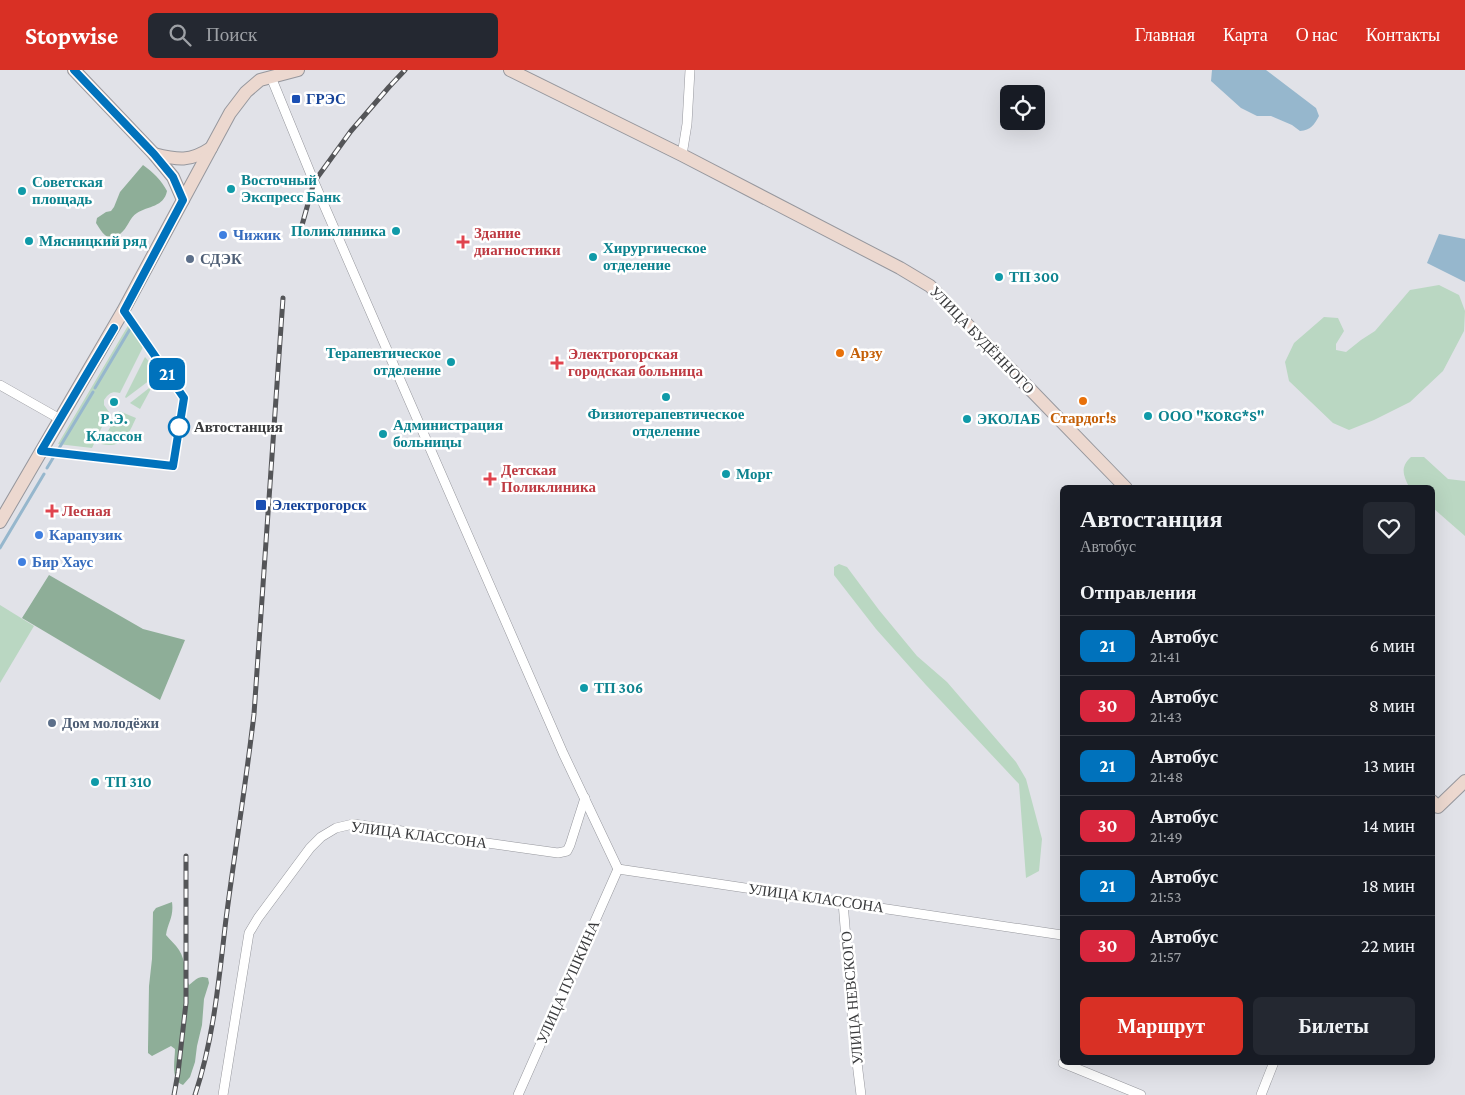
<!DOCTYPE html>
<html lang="ru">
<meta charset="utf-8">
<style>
body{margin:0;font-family:"Crimson Pro",serif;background:#242831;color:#f1f3f6;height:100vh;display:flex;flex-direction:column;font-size:19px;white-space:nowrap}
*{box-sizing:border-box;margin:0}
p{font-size:16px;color:#9ea1a6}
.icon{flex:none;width:28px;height:28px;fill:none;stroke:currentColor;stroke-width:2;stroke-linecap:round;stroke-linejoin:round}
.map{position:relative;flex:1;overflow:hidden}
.sheet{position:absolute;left:1060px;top:415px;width:375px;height:580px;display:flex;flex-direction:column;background:#171b24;border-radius:8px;box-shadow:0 5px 20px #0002}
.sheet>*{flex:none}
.badge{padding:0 10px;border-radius:8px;font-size:18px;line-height:32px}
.buttons{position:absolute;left:1000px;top:15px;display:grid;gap:10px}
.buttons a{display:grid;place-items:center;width:45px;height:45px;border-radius:8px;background:#171b24;box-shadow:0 5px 20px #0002;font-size:25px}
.map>.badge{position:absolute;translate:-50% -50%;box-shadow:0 0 0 2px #fff}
h2{padding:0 20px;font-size:19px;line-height:45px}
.round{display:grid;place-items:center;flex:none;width:52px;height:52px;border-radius:8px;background:#242831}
.summary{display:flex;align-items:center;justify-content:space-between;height:85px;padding:0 20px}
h1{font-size:24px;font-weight:800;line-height:38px}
.action{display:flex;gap:10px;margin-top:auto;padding:10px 20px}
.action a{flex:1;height:58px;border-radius:8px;background:#d93025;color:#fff;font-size:20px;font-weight:800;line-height:58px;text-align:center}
.action a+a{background:#242831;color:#f1f3f6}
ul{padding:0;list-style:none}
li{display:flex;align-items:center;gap:15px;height:60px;padding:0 20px;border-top:1px solid #363941}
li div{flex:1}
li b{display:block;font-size:19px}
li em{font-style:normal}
li .badge{min-width:55px;font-weight:700;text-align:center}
header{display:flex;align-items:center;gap:30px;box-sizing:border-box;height:70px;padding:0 25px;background:#d93025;color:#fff}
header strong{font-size:24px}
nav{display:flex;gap:28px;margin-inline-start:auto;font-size:18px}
.search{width:350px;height:45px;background:#242831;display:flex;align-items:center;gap:12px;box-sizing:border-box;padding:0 18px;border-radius:8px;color:#9ea1a6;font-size:19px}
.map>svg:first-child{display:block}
.green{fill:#bad7c2}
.forest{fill:#8eae98}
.water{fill:#96b7cd}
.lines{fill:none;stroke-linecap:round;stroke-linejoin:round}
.stream{stroke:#96b7cd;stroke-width:3}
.street-casing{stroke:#96979d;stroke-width:10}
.secondary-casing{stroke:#96979d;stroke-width:14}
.street{stroke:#fff;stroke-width:9}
.secondary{stroke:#ecd8cf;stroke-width:12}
.rail-casing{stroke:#545558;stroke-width:5}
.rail{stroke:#fff;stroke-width:3;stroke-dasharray:9;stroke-linecap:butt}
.line-casing{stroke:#fff;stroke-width:11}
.line{stroke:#0072bc;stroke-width:8}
.transit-dot{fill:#1a4fb4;stroke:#fff;stroke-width:2}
.culture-dot{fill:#0f9aa8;stroke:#fff;stroke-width:2}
.shop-dot{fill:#3f7fe0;stroke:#fff;stroke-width:2}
.health-dot{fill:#e0444e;stroke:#fff;stroke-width:2}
.service-dot{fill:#5c6f8a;stroke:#fff;stroke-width:2}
.food-dot{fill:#e8710a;stroke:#fff;stroke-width:2}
.stop-dot{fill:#fff;stroke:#0072bc;stroke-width:2.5}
.labels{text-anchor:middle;stroke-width:5;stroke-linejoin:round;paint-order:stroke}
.transit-label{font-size:15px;font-weight:bold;fill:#164399;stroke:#fff;text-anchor:start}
.culture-label{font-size:15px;font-weight:bold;fill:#0d838f;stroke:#fff;text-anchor:start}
.health-label{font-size:15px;font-weight:bold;fill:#be3a42;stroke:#fff;text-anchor:start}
.shop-label{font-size:15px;font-weight:bold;fill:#366cbe;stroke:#fff;text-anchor:start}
.service-label{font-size:15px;font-weight:bold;fill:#4e5e75;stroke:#fff;text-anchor:start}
.street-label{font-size:15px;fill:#393a3c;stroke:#fff}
.food-label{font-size:15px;font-weight:bold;fill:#c56008;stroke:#fff;text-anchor:start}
.stop-label{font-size:15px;font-weight:bold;fill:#393a3c;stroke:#fff;text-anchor:start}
</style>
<header>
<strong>Stopwise</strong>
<div class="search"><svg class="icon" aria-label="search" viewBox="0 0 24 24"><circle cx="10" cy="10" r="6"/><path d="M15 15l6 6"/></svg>Поиск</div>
<nav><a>Главная</a><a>Карта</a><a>О нас</a><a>Контакты</a></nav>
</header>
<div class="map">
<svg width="1465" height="1025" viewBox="0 0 1465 1025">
<rect width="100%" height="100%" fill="#e1e2e8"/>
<g class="green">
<polygon points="1439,215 1459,225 1465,241 1464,261 1443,301 1410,332 1374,350 1349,360 1333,353 1289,311 1285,292 1294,273 1324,247 1338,248 1344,261 1336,274 1336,280 1346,282 1361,270 1375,261 1410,220"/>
<path d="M129 254 143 277 120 323C112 321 109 323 104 330V335L109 342 92 378 58 374Z"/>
<polygon points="145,287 152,295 156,303 154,307 126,328 125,327"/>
<polygon points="153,315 140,339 130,333"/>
<path d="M119 341 136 348C128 365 123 379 101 374Z"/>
<path d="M1411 387H1424L1448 409 1465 411V466L1433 438 1432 418 1409 417C1403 405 1400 397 1411 387Z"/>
<polygon points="839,494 847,497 879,540 917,586 947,612 1016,692 1026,709 1042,769 1039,801 1026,808 1019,714 926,615 876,559 834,505 834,497"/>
<polygon points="0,535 34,556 0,613"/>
</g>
<g class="forest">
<path d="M143 95C153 102 161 110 167 121 164 137 148 136 137 143 129 148 128 158 120 164 116 167 118 167 113 168 105 169 100 159 96 153L97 148 106 142 111 141 114 137 120 122Z"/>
<polygon points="49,505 143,559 185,570 160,630 22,548"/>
<path d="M172 832C174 847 168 852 166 865 170 870 176 875 179 880 186 890 184 904 189 915 196 910 198 905 208 908L209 913 204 929 202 955 197 976 195 992 190 1007 183 1015C170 1011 175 990 175 979L171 976 152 986 148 983V978L149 916 152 889 153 842 156 838Z"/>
</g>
<g class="water">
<path d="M1212 0H1266L1316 38 1319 46C1314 55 1311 60 1300 61L1292 55 1271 46H1257L1241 38 1211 11Z"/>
<polygon points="1439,164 1465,169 1465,212 1427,193"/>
</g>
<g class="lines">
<g class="stream">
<polyline points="95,318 133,254"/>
<polyline points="58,380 93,322"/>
<polyline points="47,398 53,388"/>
<polyline points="0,478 44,404"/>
</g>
<g class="street-casing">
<g id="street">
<polyline points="271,7 314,112 374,250 563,683 618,799"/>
<polyline points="682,85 687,54 690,0"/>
<polyline points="0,315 60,349"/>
<polyline points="618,799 1062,865"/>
<polyline points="843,832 854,968 861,1025"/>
<polyline points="1063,993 1141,1025"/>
<polyline points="223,1025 249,863 258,848 310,778 321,767 336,758 353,754 558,783 567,781 570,775 585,728"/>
<polyline points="518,1025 618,799"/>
<polyline points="1261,1025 1274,992"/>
</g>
</g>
<g class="secondary-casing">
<g id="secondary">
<polyline points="74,0 154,84 173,107 183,130"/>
<polyline points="510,0 682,85 900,198 930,216 1126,418"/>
<path d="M154 84C178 90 190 92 211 78"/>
<polyline points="0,452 123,241 230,43 246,22 260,10 298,0"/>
<polyline points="1432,731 1438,737 1465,711"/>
</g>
</g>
<use href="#street" class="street"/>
<use href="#secondary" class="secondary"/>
<g class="rail-casing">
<g id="rail">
<polyline points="299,166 314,112 351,61 389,17 405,0"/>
<polyline points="174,1025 178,1003 186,933 186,786"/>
<path d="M195 1025C214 968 219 908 226 849 235 780 246 713 254 644L283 228"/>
</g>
</g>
<use href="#rail" class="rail"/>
</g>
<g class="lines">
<g class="line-casing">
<polyline id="line" points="74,0 154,84 173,107 183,130 124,241 184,328 173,396 41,381 114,258"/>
</g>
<use href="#line" class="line"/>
</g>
<g class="transit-dot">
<rect x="291" y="24" width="10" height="10" rx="2.5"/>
<rect x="255" y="429" width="12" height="12" rx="2.5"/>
</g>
<g class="culture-dot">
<circle cx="231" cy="119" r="5"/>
<circle cx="22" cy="121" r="5"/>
<circle cx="396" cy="161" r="5"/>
<circle cx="29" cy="171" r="5"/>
<circle cx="593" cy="187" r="5"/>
<circle cx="999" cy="207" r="5"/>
<circle cx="451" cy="292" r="5"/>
<circle cx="666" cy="327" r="5"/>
<circle cx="114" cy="332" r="5"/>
<circle cx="1148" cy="346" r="5"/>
<circle cx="967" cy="349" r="5"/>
<circle cx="383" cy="364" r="5"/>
<circle cx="726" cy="404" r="5"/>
<circle cx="584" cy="618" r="5"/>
<circle cx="95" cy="712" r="5"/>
</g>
<g class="shop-dot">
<circle cx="223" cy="165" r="5"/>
<circle cx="39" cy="465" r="5"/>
<circle cx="22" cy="492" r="5"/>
</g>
<g class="health-dot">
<path d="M460.5 164.5h5v5h5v5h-5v5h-5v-5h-5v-5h5z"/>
<path d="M554.5 285.5h5v5h5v5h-5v5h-5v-5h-5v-5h5z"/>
<path d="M487.5 401.5h5v5h5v5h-5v5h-5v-5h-5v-5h5z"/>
<path d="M49.5 433.5h5v5h5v5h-5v5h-5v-5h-5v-5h5z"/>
</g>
<g class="service-dot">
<circle cx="190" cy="189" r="5"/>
<circle cx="52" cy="653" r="5"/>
</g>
<g class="food-dot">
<circle cx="840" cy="283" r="5"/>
<circle cx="1083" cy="331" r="5"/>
</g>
<circle class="stop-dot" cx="179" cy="357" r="10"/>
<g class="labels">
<g class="transit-label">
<text x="306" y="34">ГРЭС</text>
<text x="272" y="440">Электрогорск</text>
</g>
<g class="culture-label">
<text x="241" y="115">Восточный<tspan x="241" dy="17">Экспресс Банк</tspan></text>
<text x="32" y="117">Советская<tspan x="32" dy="17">площадь</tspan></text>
<text x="386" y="166" text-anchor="end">Поликлиника</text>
<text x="39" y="176">Мясницкий ряд</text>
<text x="603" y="183">Хирургическое<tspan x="603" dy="17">отделение</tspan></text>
<text x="1009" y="212">ТП 300</text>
<text x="441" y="288" text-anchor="end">Терапевтическое<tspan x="441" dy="17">отделение</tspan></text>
<text x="666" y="349" text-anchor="middle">Физиотерапевтическое<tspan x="666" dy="17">отделение</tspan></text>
<text x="1158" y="351">ООО "KORG*S"</text>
<text x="114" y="354" text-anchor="middle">Р.Э.<tspan x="114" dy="17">Классон</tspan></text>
<text x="977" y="354">ЭКОЛАБ</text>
<text x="393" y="360">Администрация<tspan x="393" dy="17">больницы</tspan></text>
<text x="736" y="409">Морг</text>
<text x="594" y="623">ТП 306</text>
<text x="105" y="717">ТП 310</text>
</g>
<g class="health-label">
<text x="474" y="168">Здание<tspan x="474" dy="17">диагностики</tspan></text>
<text x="568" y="289">Электрогорская<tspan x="568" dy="17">городская больница</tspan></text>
<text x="501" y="405">Детская<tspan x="501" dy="17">Поликлиника</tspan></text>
<text x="62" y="446">Лесная</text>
</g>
<g class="shop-label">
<text x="233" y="170">Чижик</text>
<text x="49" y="470">Карапузик</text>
<text x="32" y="497">Бир Хаус</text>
</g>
<g class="service-label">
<text x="200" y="194">СДЭК</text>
<text x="62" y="658">Дом молодёжи</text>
</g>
<g class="street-label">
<text transform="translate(982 270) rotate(46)" y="5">УЛИЦА БУДЁННОГО</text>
<text transform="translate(419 765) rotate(7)" y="5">УЛИЦА КЛАССОНА</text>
<text transform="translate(816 828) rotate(8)" y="5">УЛИЦА КЛАССОНА</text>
<text transform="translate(568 912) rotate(-66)" y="5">УЛИЦА ПУШКИНА</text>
<text transform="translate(852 928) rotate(-95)" y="5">УЛИЦА НЕВСКОГО</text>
</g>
<g class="food-label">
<text x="850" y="288">Арзу</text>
<text x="1083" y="353" text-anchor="middle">Стардог!s</text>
</g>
<g class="stop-label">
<text x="194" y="362">Автостанция</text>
</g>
</g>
</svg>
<div class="buttons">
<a><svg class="icon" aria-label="locate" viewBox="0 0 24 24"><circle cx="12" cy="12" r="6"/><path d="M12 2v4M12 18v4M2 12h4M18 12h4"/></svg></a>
</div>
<b class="badge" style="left:167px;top:304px;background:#0072bc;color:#fff">21</b>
<section class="sheet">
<div class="summary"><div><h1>Автостанция</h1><p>Автобус</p></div><a class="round"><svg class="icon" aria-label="heart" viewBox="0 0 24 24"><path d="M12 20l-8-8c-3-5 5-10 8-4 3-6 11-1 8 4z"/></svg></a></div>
<h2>Отправления</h2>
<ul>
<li><span class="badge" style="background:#0072bc;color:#fff">21</span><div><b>Автобус</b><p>21:41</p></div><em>6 мин</em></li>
<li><span class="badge" style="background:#d7263d;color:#fff">30</span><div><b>Автобус</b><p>21:43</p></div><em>8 мин</em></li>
<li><span class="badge" style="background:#0072bc;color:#fff">21</span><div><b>Автобус</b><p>21:48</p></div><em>13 мин</em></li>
<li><span class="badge" style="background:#d7263d;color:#fff">30</span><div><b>Автобус</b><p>21:49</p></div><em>14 мин</em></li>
<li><span class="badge" style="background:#0072bc;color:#fff">21</span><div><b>Автобус</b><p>21:53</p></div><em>18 мин</em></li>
<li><span class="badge" style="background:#d7263d;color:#fff">30</span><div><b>Автобус</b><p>21:57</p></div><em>22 мин</em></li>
</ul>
<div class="action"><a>Маршрут</a><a>Билеты</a></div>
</section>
</div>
